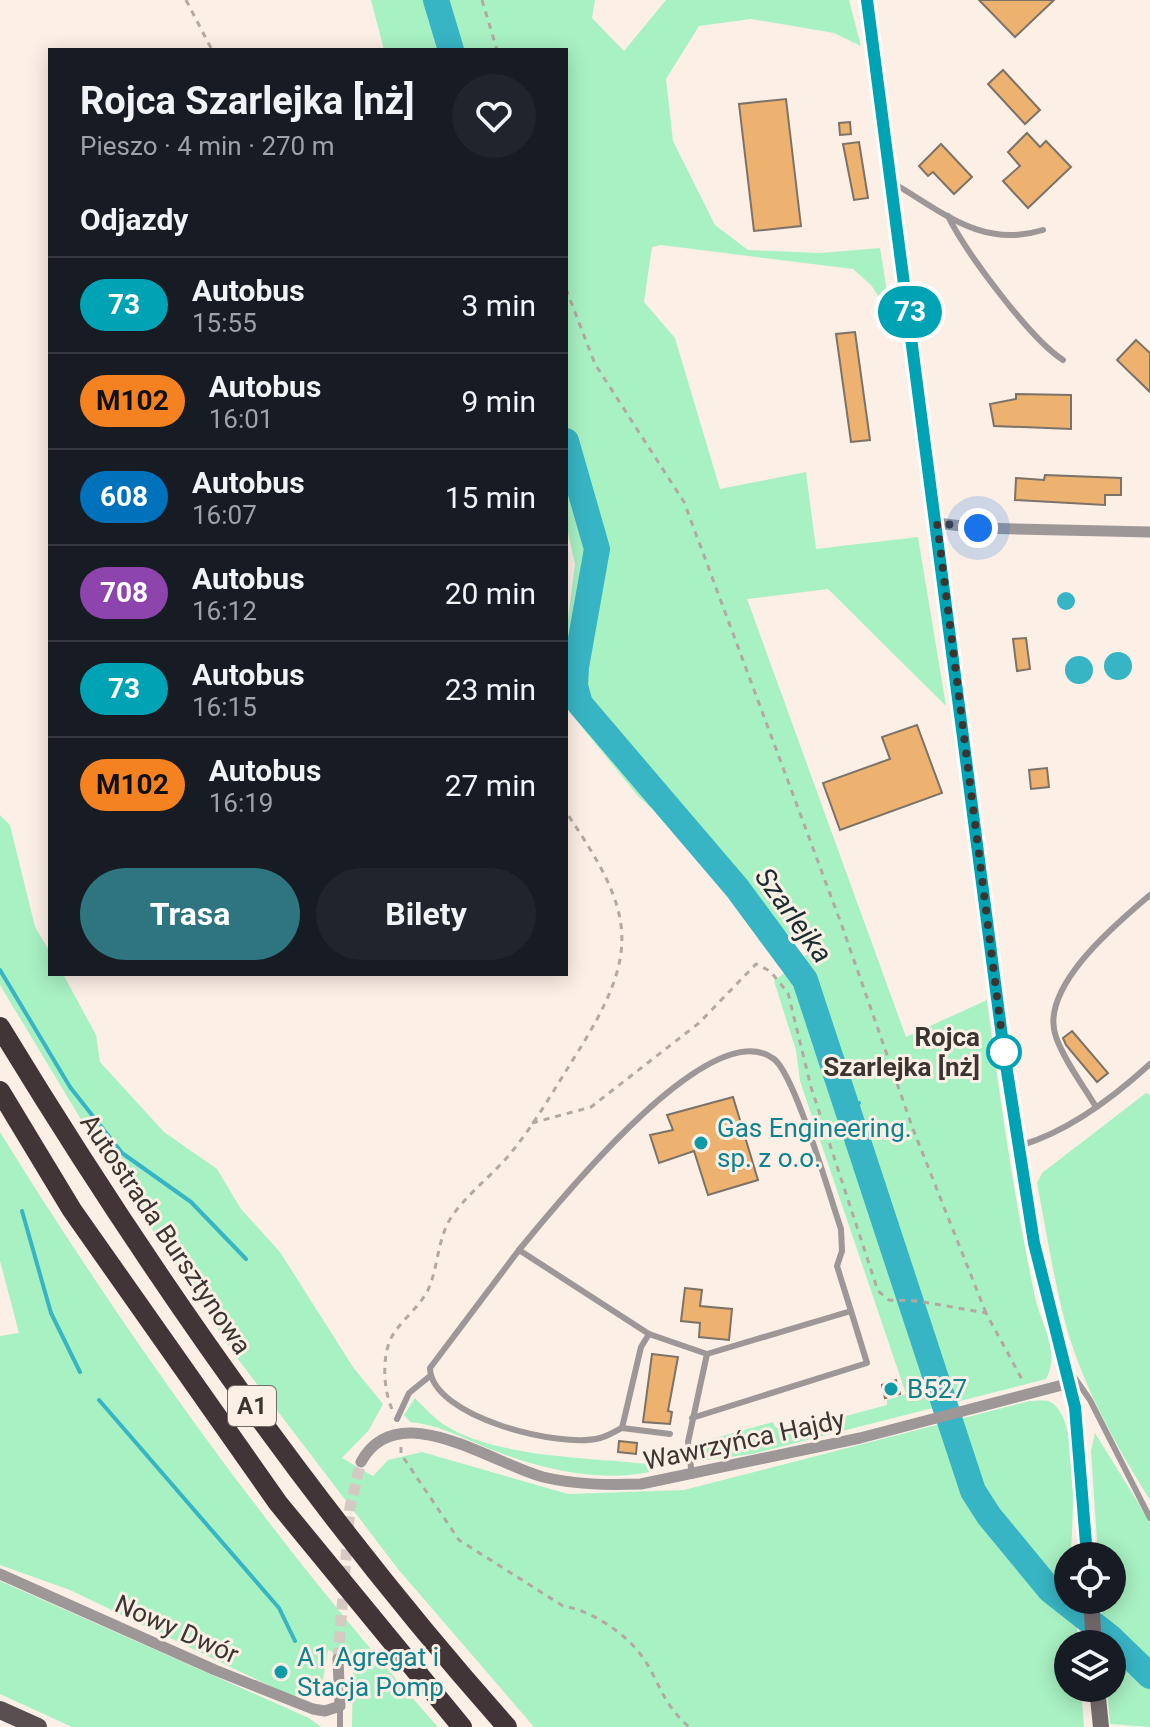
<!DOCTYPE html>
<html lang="pl">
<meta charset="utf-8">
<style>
body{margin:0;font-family:Roboto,sans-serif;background:#20242c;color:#f1f3f6;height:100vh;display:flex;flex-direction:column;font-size:30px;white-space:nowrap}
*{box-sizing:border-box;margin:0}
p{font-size:26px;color:#9ea1a6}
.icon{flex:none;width:44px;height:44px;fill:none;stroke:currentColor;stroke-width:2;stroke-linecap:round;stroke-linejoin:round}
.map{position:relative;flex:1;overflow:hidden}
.panel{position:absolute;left:48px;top:48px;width:520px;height:928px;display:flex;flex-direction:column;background:#171b24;border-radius:0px;box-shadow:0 4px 20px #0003}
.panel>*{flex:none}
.badge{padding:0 16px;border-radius:26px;font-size:28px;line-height:52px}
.controls{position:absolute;left:1054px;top:1542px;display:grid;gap:16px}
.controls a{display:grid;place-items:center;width:72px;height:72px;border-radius:50%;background:#171b24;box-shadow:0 4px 20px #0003;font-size:40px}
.you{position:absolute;width:40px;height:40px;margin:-20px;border:6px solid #fff;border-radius:50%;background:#1a73e8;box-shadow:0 0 0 12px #1a73e833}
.map>.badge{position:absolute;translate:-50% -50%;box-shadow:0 0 0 4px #fff}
h2{padding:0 32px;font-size:30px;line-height:72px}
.round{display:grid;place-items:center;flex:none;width:84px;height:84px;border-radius:42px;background:#20242c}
.headline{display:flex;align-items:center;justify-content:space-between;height:136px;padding:0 32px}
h1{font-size:38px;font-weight:700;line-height:60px}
.button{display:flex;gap:16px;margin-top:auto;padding:16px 32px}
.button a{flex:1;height:92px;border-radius:48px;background:#2e7580;color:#fff;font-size:32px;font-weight:700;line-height:92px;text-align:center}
.button a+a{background:#20242c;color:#f1f3f6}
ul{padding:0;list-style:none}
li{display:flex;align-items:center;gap:24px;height:96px;padding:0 32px;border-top:2px solid #363941}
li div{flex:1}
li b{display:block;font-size:30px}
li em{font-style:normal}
li .badge{min-width:88px;font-weight:700;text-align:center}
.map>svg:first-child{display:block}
.green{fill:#a8f1c3}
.water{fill:#38b5c5}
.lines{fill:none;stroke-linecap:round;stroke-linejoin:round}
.stream{stroke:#38b5c5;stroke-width:4}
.river{stroke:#38b5c5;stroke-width:26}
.building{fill:#edb270;stroke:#7b7268;stroke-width:2}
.street-tunnel{stroke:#d5cac2;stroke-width:11;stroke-dasharray:11 5.5;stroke-linecap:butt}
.path{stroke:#b3a9a2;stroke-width:3;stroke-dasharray:6 6;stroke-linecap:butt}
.lane{stroke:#9d9798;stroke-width:6}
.street{stroke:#9d9798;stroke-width:11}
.secondary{stroke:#756c6e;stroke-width:16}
.primary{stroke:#594e50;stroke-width:18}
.highway{stroke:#413538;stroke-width:20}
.line-casing{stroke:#fff;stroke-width:18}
.line{stroke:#00a3b4;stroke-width:12}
.walk{stroke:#3a3531;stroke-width:8;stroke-dasharray:0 14.4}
.stop-dot{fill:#fff;stroke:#00a3b4;stroke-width:4}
.culture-dot{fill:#0f9aa8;stroke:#fcefe6;stroke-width:3}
.labels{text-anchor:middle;stroke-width:6;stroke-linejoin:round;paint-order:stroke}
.shield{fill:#fcefe6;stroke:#746d67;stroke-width:2}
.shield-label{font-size:24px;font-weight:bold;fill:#3a3531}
.stop-label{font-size:26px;font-weight:bold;fill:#3a3531;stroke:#fcefe6;text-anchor:end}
.culture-label{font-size:26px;fill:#0d838f;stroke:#fcefe6;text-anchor:start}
.street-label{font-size:26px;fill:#3a3531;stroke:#fcefe6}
.water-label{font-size:28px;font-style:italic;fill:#182d30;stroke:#fcefe6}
</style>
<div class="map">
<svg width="1150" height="1727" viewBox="0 0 1150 1727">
<rect width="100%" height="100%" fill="#fcefe6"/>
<g class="green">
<path d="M371 0H595L592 18 624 51 666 0H849L861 46 834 33 751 19 699 26 666 79 673 141 715 225 748 250 820 253 880 248 891 315 871 285 853 269 661 245 652 247 644 302 675 338 720 489 806 472 816 549 918 537 946 706 828 589 747 599 906 1037 987 1000C1000 1100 1014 1199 1035 1297 1041 1325 1061 1352 1046 1379L752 1454 707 1460 698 1450 697 1443 773 1422 776 1428 787 1425 789 1431 887 1405V1400L906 1394 800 1081 796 1050 774 981 809 953 638 796 568 710 566 635 575 564 566 524V50H384Z"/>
<path d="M0 815 10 825 35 927 50 952V974H63L96 1035 100 1062 164 1132 217 1169 241 1209 280 1252 353 1367 383 1404 369 1430 342 1458 373 1476 388 1460 422 1452 568 1494 684 1490 1030 1401C1035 1401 1044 1400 1048 1401 1088 1414 1068 1570 1068 1600H1075L1078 1644H1068V1688H1081L1084 1727H534L398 1569 234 1354 91 1136 0 985Z"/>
<path d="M1146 1093 1150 1095V1500C1114 1442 1078 1378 1062 1310 1052 1268 1045 1225 1037 1183L1042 1173Z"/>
<path d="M0 1132C130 1342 274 1542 438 1727H352L353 1660 328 1650 322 1686 311 1693 291 1696 70 1590 0 1565V1336L19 1333 0 1261Z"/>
<path d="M415 1398C424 1407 433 1417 443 1424 495 1458 587 1457 648 1464L661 1454 650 1472C600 1482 545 1470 498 1452 468 1441 442 1425 410 1422L404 1415Z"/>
<polygon points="1095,1433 1150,1522 1150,1727 1110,1724 1107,1688 1112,1688 1112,1644 1104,1644 1101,1600 1112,1600 1112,1556 1098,1556 1091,1451"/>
<polygon points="0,1581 309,1718 321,1727 72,1727 0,1694"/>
</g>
<g class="water">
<circle cx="1066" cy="601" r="9"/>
<circle cx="1118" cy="666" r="14"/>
<circle cx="1079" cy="670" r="14"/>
</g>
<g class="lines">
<g class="stream">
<polyline points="0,970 70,1087 122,1153 191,1202 246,1259"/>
<polyline points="847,1111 859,1103"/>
<polyline points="22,1211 51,1313 80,1372"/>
<polyline points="99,1400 279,1608 295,1641"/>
</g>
<g class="river">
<polyline points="436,0 451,50"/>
<polyline points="566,441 597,549 576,667 575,686 580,704 737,888 805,980 973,1491 989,1516 1050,1590 1111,1638 1150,1676"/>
</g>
</g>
<g class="building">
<polygon points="979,0 1054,0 1015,37"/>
<polygon points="1003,70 1040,110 1025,124 988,84"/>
<polygon points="786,99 801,226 754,231 739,104"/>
<polygon points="850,122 851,134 840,135 839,123"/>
<polygon points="1027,133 1040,147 1046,141 1071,167 1028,208 1003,181 1020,166 1008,152"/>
<polygon points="859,142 868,198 854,200 843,144"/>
<polygon points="941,144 972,177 954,194 933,172 928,176 919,166"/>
<polygon points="855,332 870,440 851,442 836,334"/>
<polygon points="1136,340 1150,353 1150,392 1117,360"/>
<polygon points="1016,394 1071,395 1071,429 994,426 990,404 1016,399"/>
<polygon points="1045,475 1121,478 1121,495 1105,495 1105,505 1015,500 1016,478 1044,480"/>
<polygon points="1026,638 1030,669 1017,671 1013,639"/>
<polygon points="917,725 942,793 840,830 823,783 890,759 882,737"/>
<polygon points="1047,768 1049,787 1031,789 1029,770"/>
<polygon points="1072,1031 1108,1073 1097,1082 1066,1045 1063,1038"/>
<polygon points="733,1097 758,1180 708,1195 694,1151 659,1163 650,1135 673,1130 667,1115"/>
<polygon points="685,1288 702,1290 700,1306 732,1309 729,1340 699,1337 700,1323 681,1321"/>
<polygon points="652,1354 678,1357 668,1411 672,1412 670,1424 643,1422"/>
<polygon points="896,1380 900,1394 885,1398 882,1385"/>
<polygon points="619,1441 637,1443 636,1454 618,1452"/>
</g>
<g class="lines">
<polyline class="street-tunnel" points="338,1659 350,1507 361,1462"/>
<g class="path">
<polyline points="186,0 212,50"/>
<polyline points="482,0 497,50"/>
<polyline points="566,289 595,364 684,502 842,926 913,1129 986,1313"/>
<polyline points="532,1123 591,1107 699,1023 756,964 770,971 788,993 811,1087 878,1291 889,1300 918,1301 986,1313 1024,1383"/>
<path d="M392 1409C383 1389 381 1352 394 1333 404 1318 420 1306 428 1290 438 1268 437 1243 449 1221 464 1196 491 1177 510 1154 534 1125 554 1090 574 1058 642 951 636 915 566 812"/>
<path d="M401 1447V1454L459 1540 563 1606C590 1610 624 1632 641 1655 660 1681 660 1701 689 1727"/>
</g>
<g class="lane">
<path d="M893 183C943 212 982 249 1043 230"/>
<path d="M948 216C965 251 1030 339 1063 360"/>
<path d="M1096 1107C1083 1085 1065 1062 1056 1037 1038 988 1117 923 1150 895"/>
<path d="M1022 1145C1069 1131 1114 1097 1150 1064"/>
<path d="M519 1250C556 1205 711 1011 774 1059 795 1075 830 1197 841 1229L842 1251 837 1266 851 1311 707 1354 688 1442 692 1476"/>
<polyline points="1074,1377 1090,1400 1150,1518"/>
<polyline points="692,1418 867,1363 851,1311"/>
<polyline points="397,1419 409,1393 430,1376"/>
<path d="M622 1428C615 1431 608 1436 600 1438 561 1449 431 1417 430 1368L519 1250 649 1334"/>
<polyline points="670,1434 622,1428 641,1347 649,1334 707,1354"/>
<polyline points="340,1707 340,1727"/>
</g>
<g class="street">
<polyline points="937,523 978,528 1150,532"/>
<path d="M361 1462C397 1395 491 1463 543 1477 576 1485 609 1485 641 1484L860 1438 1070 1383"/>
<polyline points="0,1574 215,1670 313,1709 325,1711 340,1706 338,1659"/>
</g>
<g class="secondary">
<polyline points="867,0 1004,1052 1034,1243 1075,1407 1087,1556"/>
<polyline points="1091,1600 1094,1644"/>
<polyline points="1097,1688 1101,1727"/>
</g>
<polyline class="primary" points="0,1710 38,1727"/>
<g class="highway">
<path d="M0 1027C149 1272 316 1512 507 1727"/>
<polyline points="0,1091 72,1210 278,1503 462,1727"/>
</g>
</g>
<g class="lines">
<g class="line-casing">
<polyline id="line" points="867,0 1004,1052 1034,1243 1075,1407 1087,1556"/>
</g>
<use href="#line" class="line"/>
<polyline class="walk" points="978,528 937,523 1004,1052"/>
</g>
<circle class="stop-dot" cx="1004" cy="1052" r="16"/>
<g class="culture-dot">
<circle cx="701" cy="1143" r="8"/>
<circle cx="891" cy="1389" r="8"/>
<circle cx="281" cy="1672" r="8"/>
</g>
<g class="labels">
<rect class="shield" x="228" y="1386" width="48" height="40" rx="6"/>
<g class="shield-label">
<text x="252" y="1414">A1</text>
</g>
<g class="stop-label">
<text x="980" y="1046">Rojca<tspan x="980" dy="30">Szarlejka [nż]</tspan></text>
</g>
<g class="culture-label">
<text x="717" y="1137">Gas Engineering.<tspan x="717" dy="30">sp. z o.o.</tspan></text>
<text x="907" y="1398">B527</text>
<text x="297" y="1666">A1 Agregat i<tspan x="297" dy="30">Stacja Pomp</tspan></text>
</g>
<g class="street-label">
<text transform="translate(166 1234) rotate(56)" y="9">Autostrada Bursztynowa</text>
<text transform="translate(744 1440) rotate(-12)" y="9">Wawrzyńca Hajdy</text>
<text transform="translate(177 1629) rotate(24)" y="9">Nowy Dwór</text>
</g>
<g class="water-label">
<text transform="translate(794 915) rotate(54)" y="10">Szarlejka</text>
</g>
</g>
</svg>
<div class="controls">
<a><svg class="icon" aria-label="locate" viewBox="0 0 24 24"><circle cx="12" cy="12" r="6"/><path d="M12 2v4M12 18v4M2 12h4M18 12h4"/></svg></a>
<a><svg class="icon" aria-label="layers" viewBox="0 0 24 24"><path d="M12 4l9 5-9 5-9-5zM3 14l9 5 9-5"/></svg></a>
</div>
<div class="you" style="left:978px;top:528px"></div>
<b class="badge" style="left:910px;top:312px;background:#00a3b4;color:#fff">73</b>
<section class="panel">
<div class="headline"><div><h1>Rojca Szarlejka [nż]</h1><p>Pieszo · 4 min · 270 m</p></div><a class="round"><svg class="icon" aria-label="heart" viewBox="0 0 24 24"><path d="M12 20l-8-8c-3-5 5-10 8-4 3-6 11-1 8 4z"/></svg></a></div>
<h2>Odjazdy</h2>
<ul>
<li><span class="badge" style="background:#00a3b4;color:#fff">73</span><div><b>Autobus</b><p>15:55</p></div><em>3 min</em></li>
<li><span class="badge" style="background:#f58220;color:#111">M102</span><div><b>Autobus</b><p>16:01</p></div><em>9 min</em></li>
<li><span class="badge" style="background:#0072bc;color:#fff">608</span><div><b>Autobus</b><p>16:07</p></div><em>15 min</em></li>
<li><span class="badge" style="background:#8e44ad;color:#fff">708</span><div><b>Autobus</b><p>16:12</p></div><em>20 min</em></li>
<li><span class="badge" style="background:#00a3b4;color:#fff">73</span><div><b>Autobus</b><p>16:15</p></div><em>23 min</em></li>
<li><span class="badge" style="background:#f58220;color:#111">M102</span><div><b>Autobus</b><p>16:19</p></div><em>27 min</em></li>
</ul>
<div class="button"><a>Trasa</a><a>Bilety</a></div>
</section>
</div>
